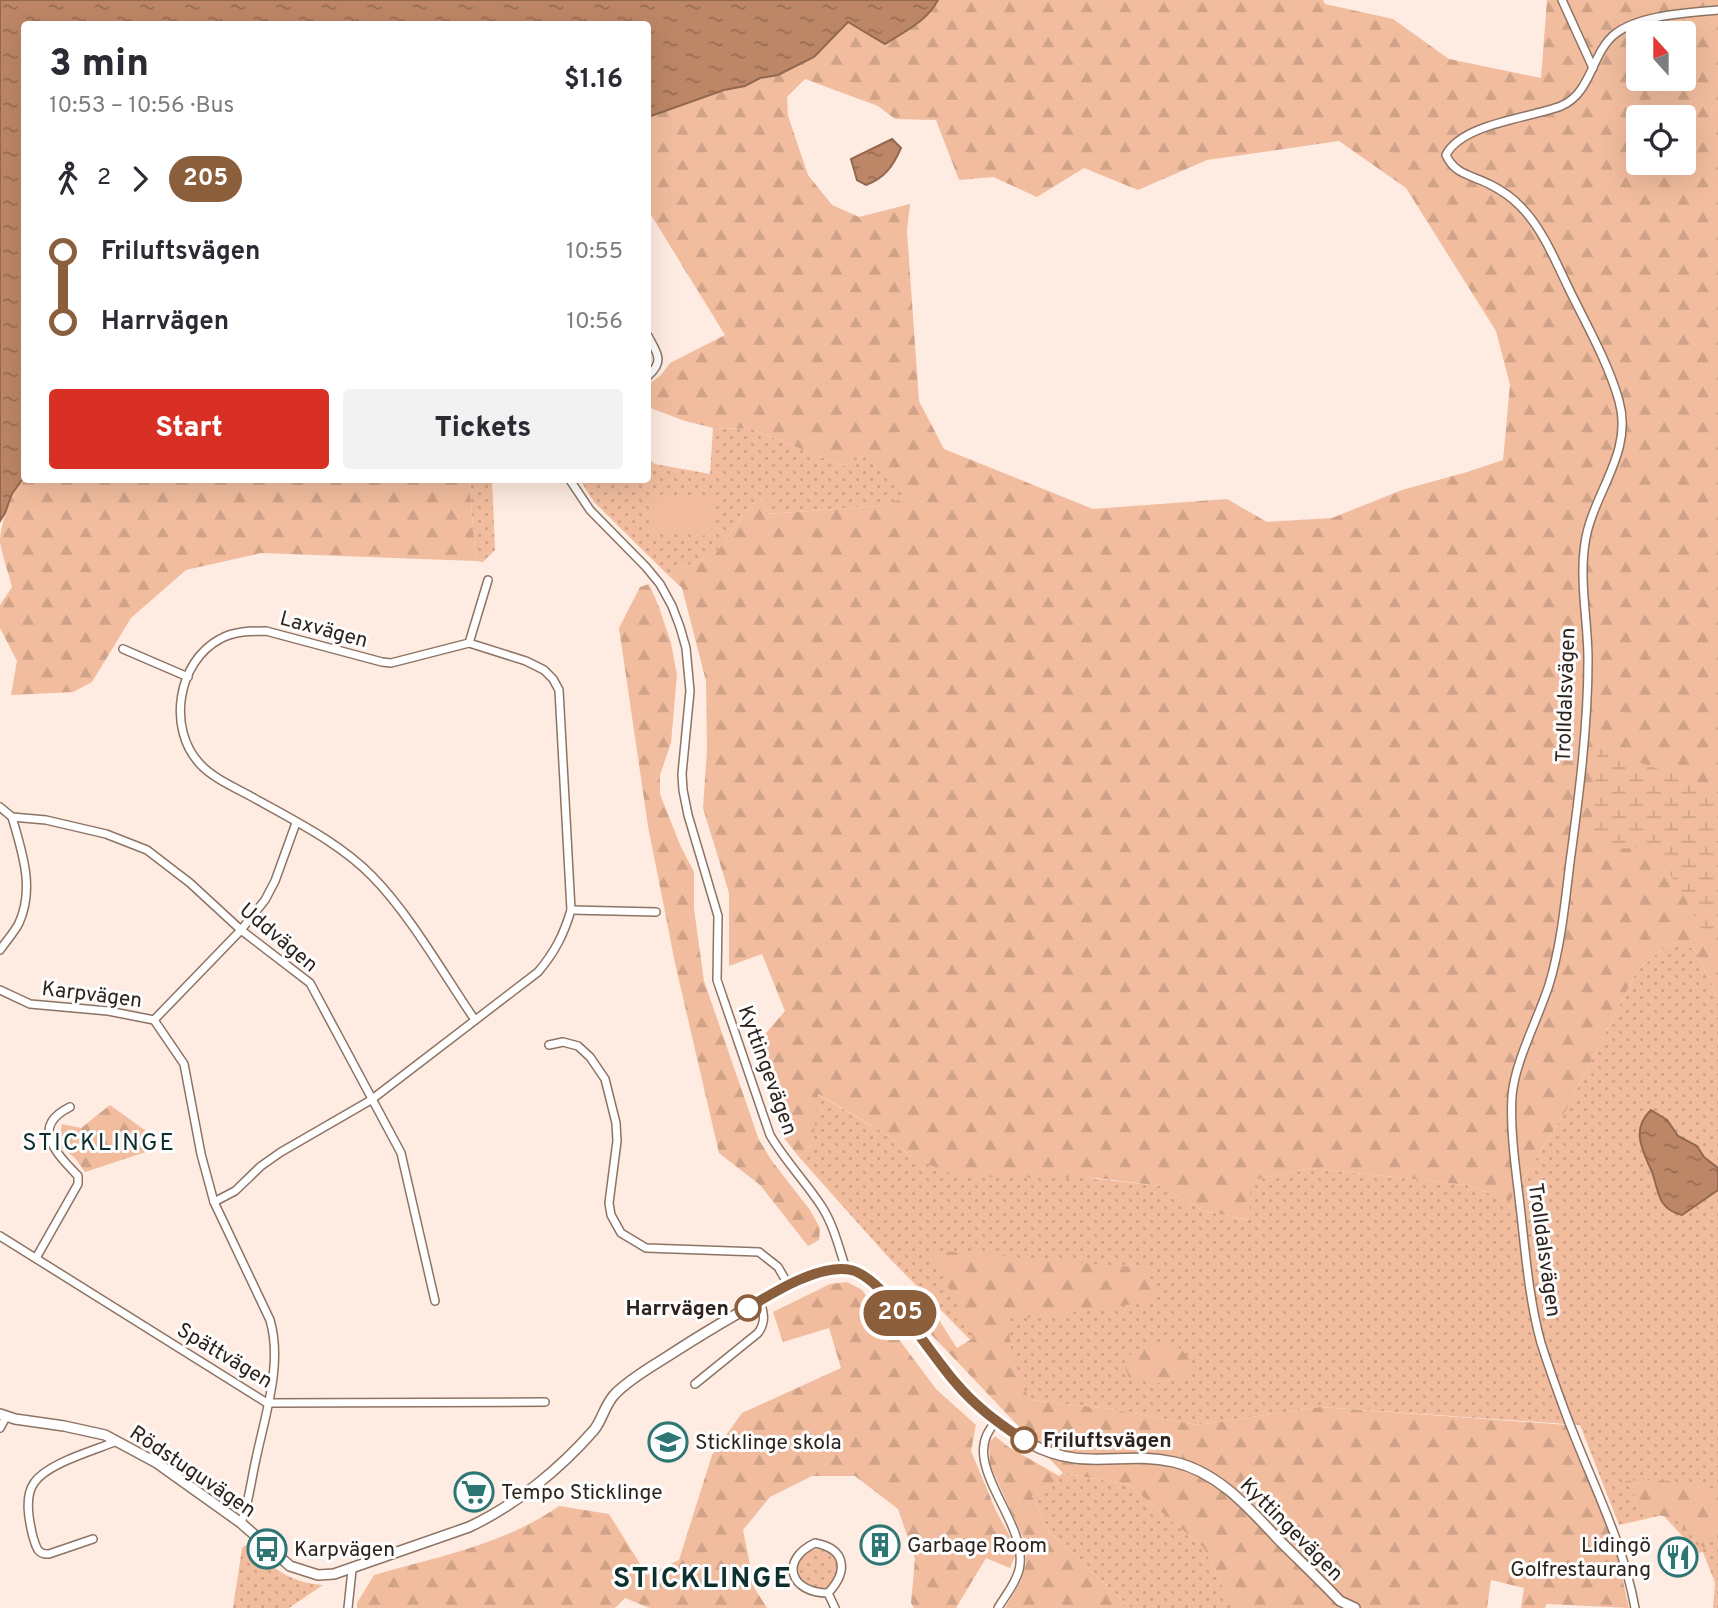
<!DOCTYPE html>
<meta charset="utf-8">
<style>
body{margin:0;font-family:Overpass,sans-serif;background:#f2f2f3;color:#2b2b33;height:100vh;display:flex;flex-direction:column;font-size:26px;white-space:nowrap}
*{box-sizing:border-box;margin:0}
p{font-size:23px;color:#7c7c81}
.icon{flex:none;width:38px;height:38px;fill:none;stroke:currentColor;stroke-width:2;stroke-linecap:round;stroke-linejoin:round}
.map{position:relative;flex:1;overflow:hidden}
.details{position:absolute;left:21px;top:21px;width:630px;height:462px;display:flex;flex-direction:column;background:#fff;border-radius:7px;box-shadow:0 7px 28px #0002}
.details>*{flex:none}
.badge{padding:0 14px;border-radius:23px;font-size:24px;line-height:46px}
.needle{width:46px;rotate:339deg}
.controls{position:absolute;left:1626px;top:21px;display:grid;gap:14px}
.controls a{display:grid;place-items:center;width:70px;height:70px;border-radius:7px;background:#fff;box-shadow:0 7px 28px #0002;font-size:35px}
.map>.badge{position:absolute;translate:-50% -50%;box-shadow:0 0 0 4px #fff}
.legs{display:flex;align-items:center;gap:10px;height:77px;padding:0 28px;font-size:23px}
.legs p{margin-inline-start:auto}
.overview{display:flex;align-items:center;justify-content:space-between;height:119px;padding:0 28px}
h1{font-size:38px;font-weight:800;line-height:52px}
.cta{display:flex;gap:14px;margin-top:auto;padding:14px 28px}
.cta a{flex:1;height:80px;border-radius:7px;background:#d93025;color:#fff;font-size:28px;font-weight:800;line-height:80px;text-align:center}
.cta a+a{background:#f2f2f3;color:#2b2b33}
ul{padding:0 28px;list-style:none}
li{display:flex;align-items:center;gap:24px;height:70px;font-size:26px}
li i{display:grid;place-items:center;width:10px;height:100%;margin:0 9px;background:currentColor}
li i::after{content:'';width:18px;height:18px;margin:-9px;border:5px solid;border-radius:50%;background:#fff}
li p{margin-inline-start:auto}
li:first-child i{background:linear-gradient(#0000 50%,currentColor 0)}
li:last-child i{background:linear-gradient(currentColor 50%,#0000 0)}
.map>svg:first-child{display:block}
.grass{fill:url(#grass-dots)}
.forest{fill:url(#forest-firs);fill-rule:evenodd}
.wetland{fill:url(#wetland-marsh)}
.garden{fill:#f2bd9e}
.water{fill:url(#water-ripples);stroke:#926850;stroke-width:2}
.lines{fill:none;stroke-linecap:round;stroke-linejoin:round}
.minor-casing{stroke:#8d7364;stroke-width:10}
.tertiary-casing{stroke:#8d7364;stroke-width:12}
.minor{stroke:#fff;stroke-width:7}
.tertiary{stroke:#fff;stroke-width:9}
.line-1-casing{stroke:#fff;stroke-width:16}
.line-1{stroke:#8b5e3c;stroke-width:10}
.stop-1-dot{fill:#fff;stroke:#8b5e3c;stroke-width:3.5}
.labels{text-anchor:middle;stroke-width:6;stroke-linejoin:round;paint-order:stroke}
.street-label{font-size:21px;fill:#2d221c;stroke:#fdfdfd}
.stop-label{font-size:21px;font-weight:bold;fill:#2d221c;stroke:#fdfdfd;text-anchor:end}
.poi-label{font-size:21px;fill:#2d221c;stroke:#fdfdfd;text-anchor:start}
.quarter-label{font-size:24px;letter-spacing:2px;fill:#0d302f;stroke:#fdfdfd}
.district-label{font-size:28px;font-weight:bold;letter-spacing:2px;fill:#0d302f;stroke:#fdfdfd}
</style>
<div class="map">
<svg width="1718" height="1608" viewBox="0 0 1718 1608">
<defs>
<pattern id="grass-dots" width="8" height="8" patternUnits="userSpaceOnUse" patternTransform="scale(1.75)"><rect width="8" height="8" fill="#f2bd9e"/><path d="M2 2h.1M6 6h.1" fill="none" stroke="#d0a288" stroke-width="1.8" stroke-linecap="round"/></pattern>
<pattern id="forest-firs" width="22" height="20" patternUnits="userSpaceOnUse" patternTransform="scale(1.75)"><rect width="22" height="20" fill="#f2bd9e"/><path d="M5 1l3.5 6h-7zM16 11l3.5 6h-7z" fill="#d0a288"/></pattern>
<pattern id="wetland-marsh" width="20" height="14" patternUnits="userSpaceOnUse" patternTransform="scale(1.75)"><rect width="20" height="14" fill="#f2bd9e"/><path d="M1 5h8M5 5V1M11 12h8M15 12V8" fill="none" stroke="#d0a288"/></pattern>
<pattern id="water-ripples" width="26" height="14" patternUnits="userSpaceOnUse" patternTransform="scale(1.75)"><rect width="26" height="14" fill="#bd8666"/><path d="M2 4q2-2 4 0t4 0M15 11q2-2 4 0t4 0" fill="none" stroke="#9a6d53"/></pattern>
</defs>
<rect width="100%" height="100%" fill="#feebe1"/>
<g class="grass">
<polygon points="713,428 752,429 843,466 864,456 909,497 878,506 765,514 767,500 751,504 717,552 668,575 594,502 580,480 648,480 648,459 655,464 710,474"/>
<polygon points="469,480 492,480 495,550 483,562 476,561"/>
<polygon points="1681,942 1695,950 1718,997 1718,1608 1713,1608 1715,1583 1703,1552 1698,1553 1663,1515 1619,1525 1580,1425 1320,1407 1197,1425 1111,1409 1030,1400 889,1258 799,1157 813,1144 817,1094 886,1134 913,1158 1160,1186 1204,1211 1249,1220 1250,1181 1311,1168 1467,1185 1510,1201 1566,1110 1638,969 1668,945"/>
<polygon points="1063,1473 1129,1485 1203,1547 1225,1591 1242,1608 1131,1608 1050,1533 1032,1496"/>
<path d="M246 1545C272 1566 288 1583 323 1585L289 1608H233L242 1548Z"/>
<circle cx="818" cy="1569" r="20"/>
</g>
<g class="forest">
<path d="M938 0H1323L1325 4 1393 19 1449 59 1541 78 1547 0H1718V997L1695 950 1681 942 1668 945 1638 969 1566 1110 1510 1201 1467 1185 1311 1168 1250 1181V1220L1204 1211 1160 1186 1096 1178 960 1177 913 1158 886 1134 818 1094 813 1144 799 1157 781 1134 755 1046 785 1011 762 954 729 966V893L703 808 707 749 706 681 682 588 668 575 717 552 751 504 768 499 766 514 878 506 908 497 864 456 843 466 752 429 713 428 685 421 648 407V385L661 375 670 363 725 335 648 210V117L724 90 745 86 760 78 778 75 814 57 848 22 885 44C905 31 926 22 938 0ZM1638 33H1684V79H1638ZM805 79 878 106 895 119 936 120 959 180 993 177 1037 197 1084 168 1138 190 1207 160 1339 141 1406 188 1496 331 1510 385 1503 460 1467 472 1402 490 1332 518 1267 522 1227 499 1093 509 944 449 919 401 907 231 910 204 859 217 832 205 808 175 788 116 787 97ZM1638 117H1684V163H1638Z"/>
<path d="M24 477V480H469L476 561 261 553 186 570 131 618 92 682 73 692 11 695 17 661 0 628V605L12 587C8 572 3 557 0 543 0 522 12 493 24 477Z"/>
<polygon points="649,584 659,607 671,643 677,675 671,743 660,775 660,794 681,847 694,872 694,909 704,981 759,1140 772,1161 810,1210 820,1228 819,1240 808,1246 760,1185 719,1153 675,963 648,826 619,628 640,587"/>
<polygon points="110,1105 160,1141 158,1148 85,1172 75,1158 58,1145 62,1124 81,1128"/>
<polygon points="930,1250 1145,1268 1157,1301 1018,1319 1006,1309 1014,1371 1030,1400 1111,1409 1197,1425 1320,1407 1568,1425 1616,1550 1629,1608 1547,1604 1545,1608 1521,1608 1524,1588 1491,1580 1487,1608 1242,1608 1225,1591 1203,1547 1129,1485 1063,1473 910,1312 898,1291 919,1289 957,1348 973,1338"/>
<path d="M847 1282 862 1290 936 1389 976 1425 971 1451 996 1511 1011 1538 1015 1556 1010 1568 986 1558 956 1608H914L911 1603 915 1559 898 1509 855 1476H812L770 1497 743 1530 755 1589 767 1608H649L625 1598 615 1608H357V1603L374 1575C437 1557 505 1544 559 1506L609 1514 647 1575 679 1560 712 1455 742 1413 841 1368 829 1328 783 1342 773 1312 830 1284Z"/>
<polygon points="1150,1344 1175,1344 1191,1359 1193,1374 1162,1383 1130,1380 1124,1365 1129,1355"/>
<polygon points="995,1436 1007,1446 1061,1477 1032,1496 1050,1533 1131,1608 1005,1608 1020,1582 1026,1563 1025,1542 990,1465 989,1443"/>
<polygon points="1646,1480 1670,1481 1718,1489 1718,1526 1710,1534 1704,1548 1674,1518 1646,1513 1625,1481"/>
</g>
<polygon class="wetland" points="1599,732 1629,759 1718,789 1718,930 1706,938 1680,889 1651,847 1612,849 1591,832"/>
<polygon class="garden" points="651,494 713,498 711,536 649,532"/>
<g class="water">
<path d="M0 0H938C926 22 905 31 885 44L848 22 814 57 778 75 760 78 745 86 724 90 648 117V24H24V477L12 494 5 513 0 521Z"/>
<path d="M892 139 901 148C893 166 885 178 866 185L857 180 851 159Z"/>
<path d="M1651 1110 1667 1120 1678 1136 1697 1146 1704 1157 1718 1168V1190L1682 1215C1657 1209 1659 1191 1652 1172 1643 1151 1630 1130 1651 1110Z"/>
</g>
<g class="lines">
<g class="minor-casing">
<g id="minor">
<polyline points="1562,0 1593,68"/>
<path d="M648 336C657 353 665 361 648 376"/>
<path d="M570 480 590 510 646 567 660 584 672 606 680 627 686 648 690 691 682 774 683 790 688 815 718 916 717 980 770 1135C785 1161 806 1182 822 1207 834 1226 839 1248 846 1269"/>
<polyline points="469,643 488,580"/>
<polyline points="123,649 188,677"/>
<polyline points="0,807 12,817 46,820 106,834 147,850 190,883 241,930 310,983 401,1153 435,1301"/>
<polyline points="571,910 656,912"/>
<path d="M0 950C6 941 14 933 19 923 35 888 22 852 12 817"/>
<path d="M0 990 30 1004 108 1011 154 1020 184 1064 201 1154 214 1202 270 1320C283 1364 265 1415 256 1459 251 1480 249 1503 241 1523"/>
<polyline points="154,1020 241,930 265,900 275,881 296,823"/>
<polyline points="549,1045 563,1042 578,1046 590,1057 605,1079 616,1123 617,1141 609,1203 611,1215 621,1233 646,1248 759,1252 778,1267 789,1286"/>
<path d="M214 1202 235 1191 261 1166 281 1152 371 1100 538 972C555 952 564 934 571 910L559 690 553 679 544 670 526 661 469 643 391 663 382 662 266 631C251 631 234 631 220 639 177 662 167 729 200 764 214 779 236 788 254 798 295 821 340 843 373 877 411 916 444 975 475 1020"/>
<polyline points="0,1236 267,1403 545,1402"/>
<path d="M36 1258 78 1184V1176C57 1154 29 1127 70 1107"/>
<path d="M695 1384 758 1333C766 1322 764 1314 760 1301"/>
<path d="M996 1422C956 1461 1025 1517 1020 1564 1019 1579 1005 1596 998 1608"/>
<polyline points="0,1428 6,1417"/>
<path d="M93 1539 49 1554C37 1555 36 1546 33 1537 29 1521 24 1497 34 1483 47 1463 96 1450 117 1441"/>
<path d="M815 1543C847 1549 848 1572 828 1593 790 1593 779 1560 815 1543Z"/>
<polyline points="828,1593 835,1608"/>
<polyline points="348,1608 352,1570"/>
<path d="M1635 1608C1623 1541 1591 1481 1567 1417 1558 1393 1549 1368 1541 1343 1528 1296 1525 1246 1519 1197 1515 1164 1510 1128 1512 1096 1515 1061 1538 1019 1549 985 1561 946 1565 903 1570 862 1579 796 1588 726 1588 660 1588 621 1579 581 1585 543 1592 494 1634 453 1619 401 1608 362 1586 324 1568 287 1555 260 1542 228 1521 207 1512 197 1501 190 1489 184 1472 175 1455 175 1446 155 1462 123 1531 118 1561 106 1592 93 1591 53 1615 34 1639 15 1688 13 1718 10"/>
</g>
</g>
<g class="tertiary-casing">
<path id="tertiary" d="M0 1414 15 1419 64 1426 105 1435 157 1463 241 1523 290 1566 318 1575 334 1574 469 1527C516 1505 560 1469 594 1430 603 1419 605 1403 616 1393 630 1379 649 1368 665 1358 702 1334 740 1311 779 1291 793 1284 808 1274 824 1271 836 1268 850 1268 861 1274 883 1285 898 1310 913 1329 947 1373 980 1416 1029 1443 1084 1473 1121 1450 1174 1462 1218 1472 1249 1508 1278 1539 1299 1560 1320 1580 1340 1601L1355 1608"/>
</g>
<use href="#minor" class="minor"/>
<use href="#tertiary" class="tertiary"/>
</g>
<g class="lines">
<g class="line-1-casing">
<path id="line-1" d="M748 1308C774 1292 821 1263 851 1270 883 1277 932 1356 955 1382 975 1406 998 1423 1024 1440"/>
</g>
<use href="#line-1" class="line-1"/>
</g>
<defs>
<g id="school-ring" transform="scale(2.0125)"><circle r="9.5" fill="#fdfdfd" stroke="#2d7673" stroke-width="1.5"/><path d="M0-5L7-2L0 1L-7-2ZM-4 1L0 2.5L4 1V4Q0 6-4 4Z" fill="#2d7673"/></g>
<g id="supermarket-ring" transform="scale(2.0125)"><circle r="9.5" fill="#fdfdfd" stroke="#2d7673" stroke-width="1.5"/><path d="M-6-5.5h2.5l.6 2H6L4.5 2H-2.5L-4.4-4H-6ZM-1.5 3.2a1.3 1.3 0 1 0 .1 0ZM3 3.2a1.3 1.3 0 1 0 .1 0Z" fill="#2d7673"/></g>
<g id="building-ring" transform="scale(2.0125)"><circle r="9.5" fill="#fdfdfd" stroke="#2d7673" stroke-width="1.5"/><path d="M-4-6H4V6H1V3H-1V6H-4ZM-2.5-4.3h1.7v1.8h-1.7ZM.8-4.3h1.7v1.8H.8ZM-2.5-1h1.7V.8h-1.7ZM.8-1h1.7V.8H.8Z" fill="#2d7673"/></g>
<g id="bus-ring" transform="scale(2.0125)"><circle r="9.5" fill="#fdfdfd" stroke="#2d7673" stroke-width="1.5"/><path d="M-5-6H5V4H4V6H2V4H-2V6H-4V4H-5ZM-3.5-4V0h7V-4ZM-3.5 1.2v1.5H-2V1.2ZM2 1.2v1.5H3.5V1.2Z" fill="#2d7673"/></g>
<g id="restaurant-ring" transform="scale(2.0125)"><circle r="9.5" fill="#fdfdfd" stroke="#2d7673" stroke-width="1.5"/><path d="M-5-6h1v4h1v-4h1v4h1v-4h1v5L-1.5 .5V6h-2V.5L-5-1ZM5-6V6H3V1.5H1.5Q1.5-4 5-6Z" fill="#2d7673"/></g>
</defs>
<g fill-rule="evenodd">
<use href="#school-ring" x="668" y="1442"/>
<use href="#supermarket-ring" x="474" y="1492"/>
<use href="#building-ring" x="880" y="1545"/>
<use href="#bus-ring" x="267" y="1549"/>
<use href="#restaurant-ring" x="1678" y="1557"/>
</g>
<g class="stop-1-dot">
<circle cx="748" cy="1308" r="12"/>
<circle cx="1024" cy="1440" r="12"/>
</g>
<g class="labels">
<g class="street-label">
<text transform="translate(324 629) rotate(15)" y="7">Laxvägen</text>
<text transform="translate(1565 695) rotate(-88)" y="7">Trolldalsvägen</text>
<text transform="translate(279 937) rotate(40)" y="7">Uddvägen</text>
<text transform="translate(92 994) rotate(7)" y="7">Karpvägen</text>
<text transform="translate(768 1070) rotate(70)" y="7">Kyttingevägen</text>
<text transform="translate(1545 1250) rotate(82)" y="7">Trolldalsvägen</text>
<text transform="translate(225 1355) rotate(31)" y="7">Spättvägen</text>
<text transform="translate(193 1471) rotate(34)" y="7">Rödstuguvägen</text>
<text transform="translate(1292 1529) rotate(45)" y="7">Kyttingevägen</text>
</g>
<g class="stop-label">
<text x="729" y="1315">Harrvägen</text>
<text x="1043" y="1447" text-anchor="start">Friluftsvägen</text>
</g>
<g class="poi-label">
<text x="695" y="1449">Sticklinge skola</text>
<text x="501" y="1499">Tempo Sticklinge</text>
<text x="907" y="1552">Garbage Room</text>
<text x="1651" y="1552" text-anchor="end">Lidingö<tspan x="1651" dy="24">Golfrestaurang</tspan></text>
<text x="294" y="1556">Karpvägen</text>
</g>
<g class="quarter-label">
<text x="99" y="1150">STICKLINGE</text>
</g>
<g class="district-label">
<text x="703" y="1587">STICKLINGE</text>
</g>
</g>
</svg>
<div class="controls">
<a><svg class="needle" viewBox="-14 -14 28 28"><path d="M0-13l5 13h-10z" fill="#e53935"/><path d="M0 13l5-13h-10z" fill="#7c7c81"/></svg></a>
<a><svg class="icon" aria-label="locate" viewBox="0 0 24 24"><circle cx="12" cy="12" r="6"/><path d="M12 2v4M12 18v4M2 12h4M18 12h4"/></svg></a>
</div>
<b class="badge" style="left:900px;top:1313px;background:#8b5e3c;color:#fff">205</b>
<section class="details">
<div class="overview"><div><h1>3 min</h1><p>10:53 – 10:56 · Bus</p></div><b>$1.16</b></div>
<div class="legs"><svg class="icon" aria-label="walk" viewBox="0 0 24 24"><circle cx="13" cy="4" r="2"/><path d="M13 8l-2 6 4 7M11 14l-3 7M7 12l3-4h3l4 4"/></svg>2<svg class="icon" aria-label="forward" viewBox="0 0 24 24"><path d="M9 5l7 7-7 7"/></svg><b class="badge" style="background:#8b5e3c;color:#fff">205</b></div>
<ul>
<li><i style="color:#8b5e3c"></i><b>Friluftsvägen</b><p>10:55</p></li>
<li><i style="color:#8b5e3c"></i><b>Harrvägen</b><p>10:56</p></li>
</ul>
<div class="cta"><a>Start</a><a>Tickets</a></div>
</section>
</div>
